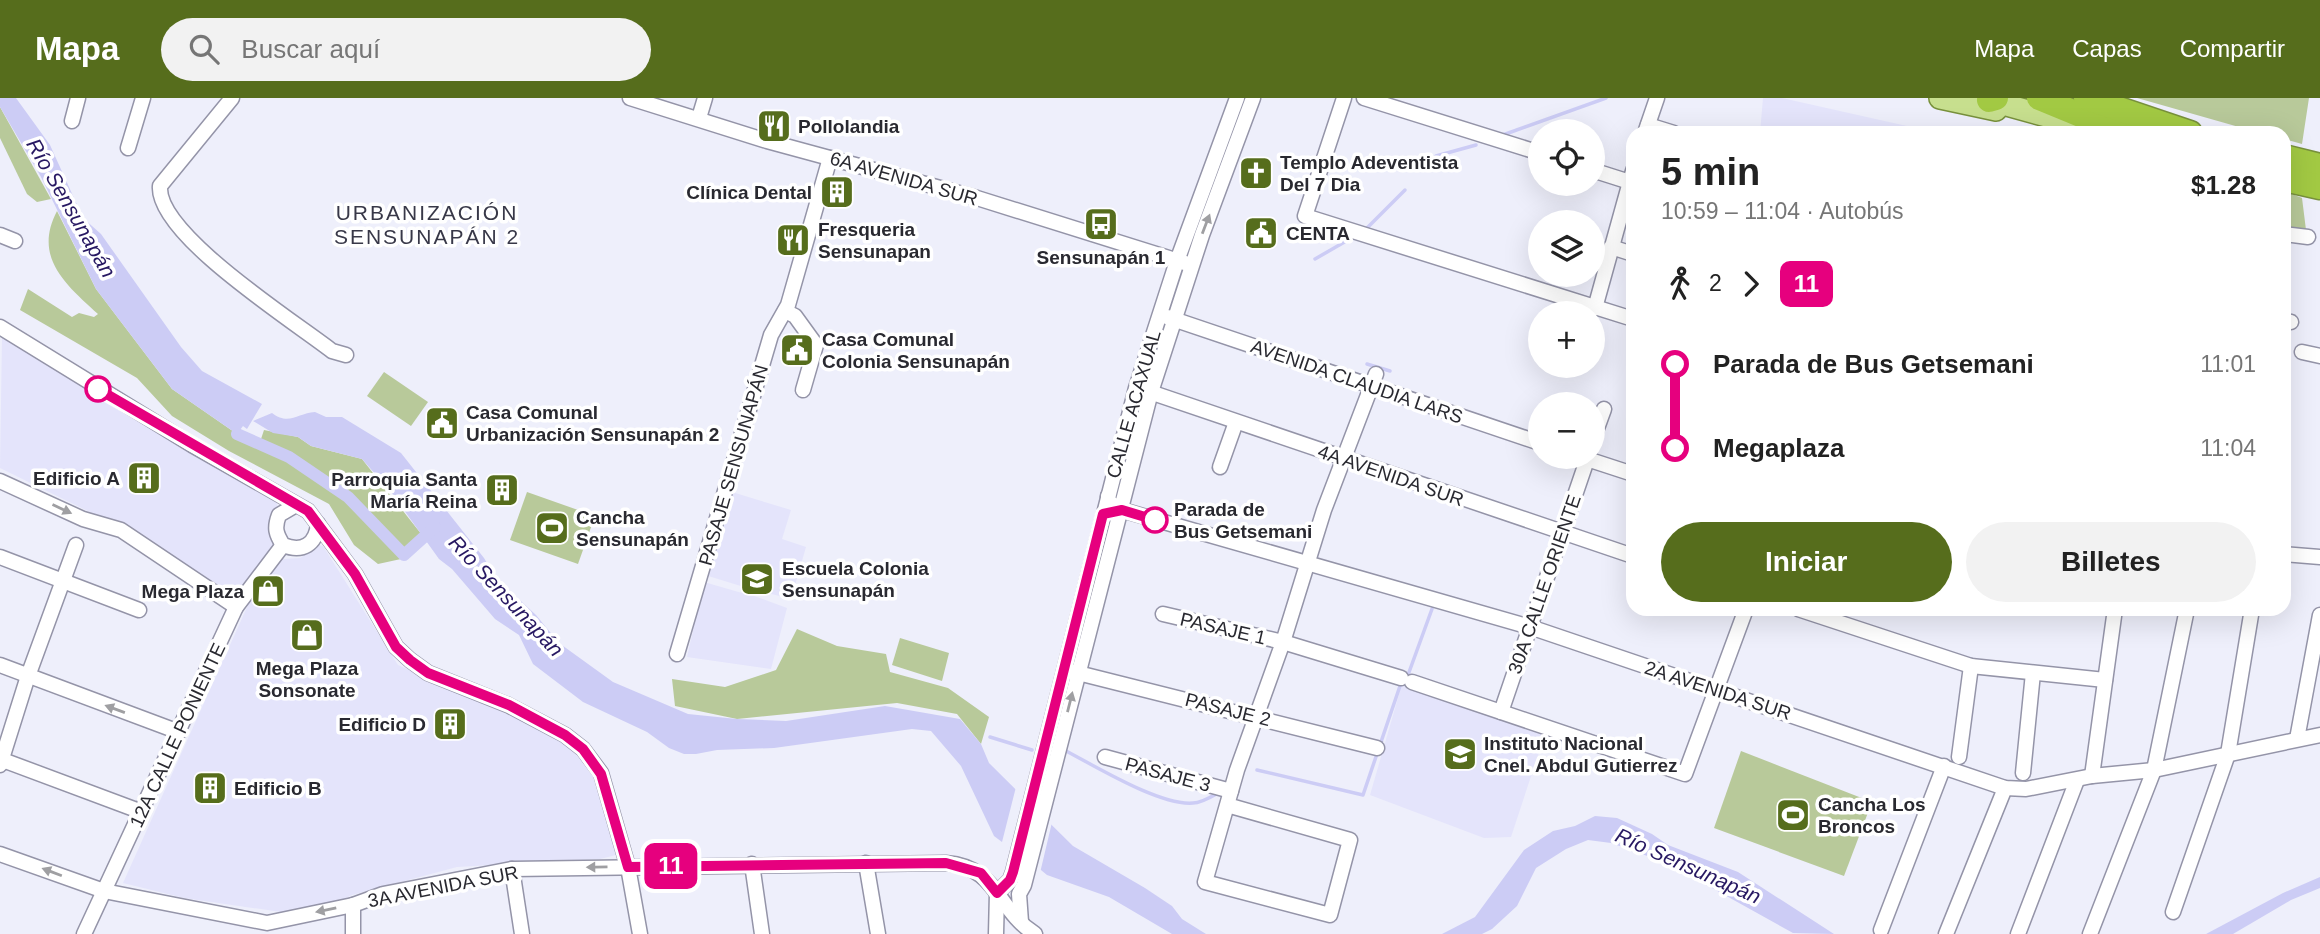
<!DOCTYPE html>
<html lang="es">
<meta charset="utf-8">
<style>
body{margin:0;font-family:Arial,sans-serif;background:#f2f2f2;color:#222;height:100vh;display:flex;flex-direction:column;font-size:26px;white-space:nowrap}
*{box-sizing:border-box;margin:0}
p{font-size:23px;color:#767676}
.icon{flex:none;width:38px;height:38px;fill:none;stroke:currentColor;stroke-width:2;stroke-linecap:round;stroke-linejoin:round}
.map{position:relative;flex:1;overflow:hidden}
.panel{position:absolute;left:1626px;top:28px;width:665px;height:490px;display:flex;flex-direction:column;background:#fff;border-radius:21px;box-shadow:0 7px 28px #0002}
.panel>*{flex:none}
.badge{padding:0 14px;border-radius:10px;font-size:24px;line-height:46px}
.tools{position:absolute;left:1528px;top:21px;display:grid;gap:14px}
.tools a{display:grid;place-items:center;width:77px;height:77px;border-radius:50%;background:#fff;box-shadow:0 7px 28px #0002;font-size:35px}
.map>.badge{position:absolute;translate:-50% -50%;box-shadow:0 0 0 4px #fff}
.legs{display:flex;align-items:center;gap:10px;height:77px;padding:0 35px;font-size:23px}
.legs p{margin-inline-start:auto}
.summary{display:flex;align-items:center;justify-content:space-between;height:119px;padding:0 35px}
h1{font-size:38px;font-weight:700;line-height:52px}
.cta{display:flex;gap:14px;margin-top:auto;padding:14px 35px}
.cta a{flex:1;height:80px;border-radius:42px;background:#566d1c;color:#fff;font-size:28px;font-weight:700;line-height:80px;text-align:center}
.cta a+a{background:#f2f2f2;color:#222}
ul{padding:0 35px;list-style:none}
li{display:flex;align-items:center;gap:24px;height:84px;font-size:26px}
li i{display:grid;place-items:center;width:10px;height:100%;margin:0 9px;background:currentColor}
li i::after{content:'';width:18px;height:18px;margin:-9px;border:5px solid;border-radius:50%;background:#fff}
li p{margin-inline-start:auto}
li:first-child i{background:linear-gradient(#0000 50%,currentColor 0)}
li:last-child i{background:linear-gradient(currentColor 50%,#0000 0)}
header{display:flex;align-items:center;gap:42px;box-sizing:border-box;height:98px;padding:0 35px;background:#566d1c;color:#fff}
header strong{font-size:33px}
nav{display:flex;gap:38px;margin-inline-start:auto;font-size:24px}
.search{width:490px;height:63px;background:#f2f2f2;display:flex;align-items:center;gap:18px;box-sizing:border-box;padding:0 24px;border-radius:38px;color:#767676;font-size:26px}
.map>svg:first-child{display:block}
.built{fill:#e4e4fb}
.green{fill:#b8c99a}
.water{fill:#ccccf5}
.pier{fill:#eeeffb}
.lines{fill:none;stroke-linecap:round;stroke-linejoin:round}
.stream{stroke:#ccccf5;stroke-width:3.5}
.canal{stroke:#ccccf5;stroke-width:12}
.street-casing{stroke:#9494a8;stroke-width:17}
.primary-casing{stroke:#78913c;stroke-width:24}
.highway-casing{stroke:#78913c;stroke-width:27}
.street{stroke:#fff;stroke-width:14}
.primary{stroke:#c7df8e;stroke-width:21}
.highway{stroke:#a2c943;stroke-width:24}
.oneway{fill:#9f9fa2}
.line-1-casing{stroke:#fff;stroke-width:16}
.line-1{stroke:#e6007e;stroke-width:10}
.stop-1-dot{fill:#fff;stroke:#e6007e;stroke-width:3.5}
.labels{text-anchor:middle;stroke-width:7;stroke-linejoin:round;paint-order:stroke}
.poi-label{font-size:19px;font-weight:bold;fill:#292930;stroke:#fff;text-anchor:start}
.street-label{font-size:19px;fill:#292930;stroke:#fff}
.stop-label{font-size:19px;font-weight:bold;fill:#292930;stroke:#fff;text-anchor:start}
.water-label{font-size:21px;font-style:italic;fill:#271862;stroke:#fff}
.neighbourhood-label{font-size:21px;letter-spacing:2px;fill:#383848;stroke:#fff}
</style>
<header>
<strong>Mapa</strong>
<div class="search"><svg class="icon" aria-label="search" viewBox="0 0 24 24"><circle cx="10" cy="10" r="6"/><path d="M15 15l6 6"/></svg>Buscar aquí</div>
<nav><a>Mapa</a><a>Capas</a><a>Compartir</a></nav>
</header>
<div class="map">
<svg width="2320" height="836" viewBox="0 0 2320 836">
<rect width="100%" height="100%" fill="#eeeffb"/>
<g class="built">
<polygon points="1763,0 1782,0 1938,35 1760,35"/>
<polygon points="2,239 275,400 278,409 271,422 270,435 284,461 300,460 318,447 323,448 398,567 562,641 580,654 598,679 616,757 600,761 457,769 352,797 334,806 288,815 184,800 123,785 248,507 157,447 0,370"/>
<polygon points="732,394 791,412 782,441 806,449 791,501 749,490 746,495 787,510 771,571 687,559 704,484 742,495 744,489 705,477"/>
<polygon points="1402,586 1545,636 1511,739 1484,740 1370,697"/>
</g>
<g class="green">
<polygon points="2137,0 2309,0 2302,46 2284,41 2284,35 2260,35"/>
<polygon points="0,9 51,101 37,104 27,96 0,40"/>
<polygon points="2284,93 2302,100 2306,132 2284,129"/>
<path d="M57 113 96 191 172 291 237 336 289 359 348 399 401 461 378 466 354 447 329 406 229 353 172 318 137 280 20 212 28 191 72 219 79 215 94 219 98 216C65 186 33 159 57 113Z"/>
<polygon points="384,274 428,304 411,328 367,298"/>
<path d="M264 332 298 339 311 348 362 361 422 437 404 453C359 407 320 369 260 344Z"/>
<polygon points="527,394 595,418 578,466 510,442"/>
<polygon points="797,531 837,548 886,556 890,574 948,590 989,619 981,646 957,616 897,605 737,621 675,608 672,581 725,589 776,572"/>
<polygon points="900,540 949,555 942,583 892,567"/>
<polygon points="1741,653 1872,704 1844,778 1714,730"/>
</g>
<g class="water">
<polygon points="0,0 16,0 50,47 83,120 101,136 181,249 202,273 262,306 247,331 243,328 237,336 172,291 96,191 41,79 0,9"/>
<path d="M315 314 326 319H342L401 355 484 460 496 480 536 517 559 545 613 584 688 616 737 621 786 623 885 608 960 621 981 646 989 665 1073 748 1145 790 1172 808 1182 821 1206 836H1172L1109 799 1047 777 1007 744H1002L994 738 961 668 931 633 912 631 774 650 717 652 696 656H684L669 650 647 634 583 604 533 566 519 537 495 521 452 471 439 461 391 394 362 361 311 348 298 339 273 335 253 323 272 315C289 328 298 315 315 314Z"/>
<polygon points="1595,718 1617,720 1652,736 1668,747 1738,774 1834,836 1793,835 1667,765 1611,745 1588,742 1566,751 1536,770 1517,808 1492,831 1482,836 1442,836 1475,819 1524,752 1553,733 1575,728"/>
<polygon points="2320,779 2320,790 2291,802 2233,836 2206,836 2283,795"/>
</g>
<polygon class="pier" points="1017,685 1053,720 1040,775 1006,747 1001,748"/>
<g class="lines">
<g class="stream">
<polyline points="1500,38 1606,0"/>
<polyline points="1430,64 1436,58 1476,47"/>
<polyline points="1365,132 1405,92"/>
<polyline points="1315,161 1348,142"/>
<polyline points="1367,266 1390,273"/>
<polyline points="1408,577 1432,511"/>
<polyline points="990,639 1032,652"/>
<path d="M1066 653C1095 668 1160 708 1193 705 1201 705 1211 699 1218 695"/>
<polyline points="1257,672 1363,697 1401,585"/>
</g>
<polyline class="canal" points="237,336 289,359 348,399 404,457 435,429"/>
<g class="street-casing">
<g id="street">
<path d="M232 0 160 88C156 136 295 224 332 253L346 257"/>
<polyline points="630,0 767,43 977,100 1185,165"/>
<polyline points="1344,0 1305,118 1633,221"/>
<polyline points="1364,0 1540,55"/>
<polyline points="699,20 705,0"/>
<polyline points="72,23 78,0"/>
<polyline points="1648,27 1674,35"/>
<polyline points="1645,35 1657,0"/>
<polyline points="128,50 143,0"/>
<polyline points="1592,72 1633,85"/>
<polyline points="2284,136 2308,139"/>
<polyline points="0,137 15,143"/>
<polyline points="1611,149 1633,156"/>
<polyline points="1595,210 1633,73"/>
<polyline points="785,213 795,218 816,247 803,292"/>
<polyline points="1167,219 1540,345"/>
<polyline points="2284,223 2291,224"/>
<polyline points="0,229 192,347 308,413 355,476 396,549 410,562 428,575 508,607 565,637 583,651 601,675 628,769 640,836"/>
<polyline points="2302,254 2320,258"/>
<polyline points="1144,292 1633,458"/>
<polyline points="1592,344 1604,311"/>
<polyline points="1581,359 1633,376"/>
<polyline points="1220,369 1236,324"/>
<polyline points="0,383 83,421 121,432 236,509"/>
<polyline points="1108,398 1109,404 1122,412 1530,529 2005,690 2026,691 2092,678 2154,672 2320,637"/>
<path d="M296 407 279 417C274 430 276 436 283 447 303 455 316 446 318 426"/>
<polyline points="2284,456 2320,459"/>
<polyline points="0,459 139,512"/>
<polyline points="1798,511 1971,568 2105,582"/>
<polyline points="1163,516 1283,544 1401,580"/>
<polyline points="677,556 771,237 788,207 830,60"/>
<polyline points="0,567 179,634"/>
<polyline points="1070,573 1377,650"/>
<polyline points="1412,584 1685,676 1746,511"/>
<polyline points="1501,614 1588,359"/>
<polyline points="2297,641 2320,517"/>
<polyline points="1105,659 1231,693"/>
<polyline points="1959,659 1971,568"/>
<polyline points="0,661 142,714"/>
<polyline points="0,667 28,578 76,447"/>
<polyline points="2023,675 2033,575"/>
<polyline points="2092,678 2115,511"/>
<polyline points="1227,707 1350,742 1330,817 1205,784 1237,672 1283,544 1324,412 1376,276"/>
<path d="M0 756 104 793 267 825 353 807 383 796 512 771 946 765C998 769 996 811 1035 836"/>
<polyline points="866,765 878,836"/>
<polyline points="752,766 762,836"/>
<polyline points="512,771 522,836"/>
<polyline points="2173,814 2228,656 2252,511"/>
<polyline points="1021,824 1019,796 1024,787 1151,294 1202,137 1253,0"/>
<polyline points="1881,832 1944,668"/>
<polyline points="84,836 236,509 283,447"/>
<polyline points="353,836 353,807"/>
<polyline points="996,836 997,795 1010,782 1013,774 1136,290 1177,163 1237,0"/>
<polyline points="1946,836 2005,690"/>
<polyline points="2018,836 2077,682"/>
<polyline points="2090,836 2154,672 2187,511"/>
</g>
</g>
<g class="primary-casing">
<g id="primary">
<polyline points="1940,0 1996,12"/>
<polyline points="1981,0 2090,30"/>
</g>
</g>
<g class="highway-casing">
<g id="highway">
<polyline points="2039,0 2124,35"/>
<polyline points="2086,0 2190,35"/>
<polyline points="1989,2 1996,0"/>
<polyline points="2284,59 2320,68"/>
<polyline points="2284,81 2320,89"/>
</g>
</g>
<use href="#street" class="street"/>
<use href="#primary" class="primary"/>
<use href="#highway" class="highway"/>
</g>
<defs><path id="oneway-solid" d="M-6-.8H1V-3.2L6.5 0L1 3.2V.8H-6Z" transform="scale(1.75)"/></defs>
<g class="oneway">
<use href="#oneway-solid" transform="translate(1206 126) rotate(-69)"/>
<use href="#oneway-solid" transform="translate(62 411) rotate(25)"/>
<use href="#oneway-solid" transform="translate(1070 604) rotate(-76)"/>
<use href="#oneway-solid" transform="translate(115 611) rotate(-160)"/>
<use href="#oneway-solid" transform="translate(597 769) rotate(179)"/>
<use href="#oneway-solid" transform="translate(52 774) rotate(-159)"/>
<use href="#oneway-solid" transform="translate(326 812) rotate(168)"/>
</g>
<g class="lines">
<g class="line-1-casing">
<polyline id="line-1" points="98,291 308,413 355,476 396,549 410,562 428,575 509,607 565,637 583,651 601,676 628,769 946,765 981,775 997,795 1010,782 1013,774 1103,416 1122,412 1155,422"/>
</g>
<use href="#line-1" class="line-1"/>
</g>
<defs>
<g id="restaurant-square" transform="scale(1.75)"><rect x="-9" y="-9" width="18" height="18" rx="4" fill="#566d1c" stroke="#fff"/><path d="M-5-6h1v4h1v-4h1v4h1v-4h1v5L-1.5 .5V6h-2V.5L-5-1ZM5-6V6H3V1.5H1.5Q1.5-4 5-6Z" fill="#fff"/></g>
<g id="church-square" transform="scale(1.75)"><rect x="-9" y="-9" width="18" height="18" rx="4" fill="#566d1c" stroke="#fff"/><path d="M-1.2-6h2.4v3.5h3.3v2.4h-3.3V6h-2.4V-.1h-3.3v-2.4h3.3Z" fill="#fff"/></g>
<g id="building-square" transform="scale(1.75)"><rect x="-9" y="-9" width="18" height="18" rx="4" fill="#566d1c" stroke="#fff"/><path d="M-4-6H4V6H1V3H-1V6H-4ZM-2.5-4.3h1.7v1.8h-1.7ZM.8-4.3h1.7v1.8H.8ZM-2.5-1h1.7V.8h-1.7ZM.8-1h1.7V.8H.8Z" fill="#fff"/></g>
<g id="bus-square" transform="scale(1.75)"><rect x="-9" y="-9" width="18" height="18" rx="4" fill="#566d1c" stroke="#fff"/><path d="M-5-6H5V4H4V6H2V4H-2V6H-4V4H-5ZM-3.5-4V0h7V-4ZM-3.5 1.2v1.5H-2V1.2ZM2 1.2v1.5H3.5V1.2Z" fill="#fff"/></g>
<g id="civic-square" transform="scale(1.75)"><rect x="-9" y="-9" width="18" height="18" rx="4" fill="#566d1c" stroke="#fff"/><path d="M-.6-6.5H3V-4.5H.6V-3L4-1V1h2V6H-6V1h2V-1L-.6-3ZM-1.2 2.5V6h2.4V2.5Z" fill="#fff"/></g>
<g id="stadium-square" transform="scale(1.75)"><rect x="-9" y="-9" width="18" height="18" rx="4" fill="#566d1c" stroke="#fff"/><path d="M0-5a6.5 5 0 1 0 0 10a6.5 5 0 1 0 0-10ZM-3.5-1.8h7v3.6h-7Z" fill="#fff"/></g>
<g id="school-square" transform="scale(1.75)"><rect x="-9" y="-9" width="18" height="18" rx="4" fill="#566d1c" stroke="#fff"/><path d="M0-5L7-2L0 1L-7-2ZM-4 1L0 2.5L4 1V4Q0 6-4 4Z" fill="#fff"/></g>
<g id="shop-square" transform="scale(1.75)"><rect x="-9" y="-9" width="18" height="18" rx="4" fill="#566d1c" stroke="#fff"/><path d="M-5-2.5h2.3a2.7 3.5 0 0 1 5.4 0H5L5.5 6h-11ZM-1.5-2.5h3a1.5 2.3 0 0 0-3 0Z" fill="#fff"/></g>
</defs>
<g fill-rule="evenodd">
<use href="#restaurant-square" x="774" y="28"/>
<use href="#church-square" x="1256" y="75"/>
<use href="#building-square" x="837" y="94"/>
<use href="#bus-square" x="1101" y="126"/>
<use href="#civic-square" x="1261" y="135"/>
<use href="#restaurant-square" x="793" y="142"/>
<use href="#civic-square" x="797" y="252"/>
<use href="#civic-square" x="442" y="325"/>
<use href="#building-square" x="144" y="380"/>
<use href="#building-square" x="502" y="392"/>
<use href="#stadium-square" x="552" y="430"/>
<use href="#school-square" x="757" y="481"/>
<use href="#shop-square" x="268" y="493"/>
<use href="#shop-square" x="307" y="537"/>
<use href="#building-square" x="450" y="626"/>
<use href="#school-square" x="1460" y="656"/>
<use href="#building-square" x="210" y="690"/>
<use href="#stadium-square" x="1793" y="717"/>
</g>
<g class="stop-1-dot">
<circle cx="98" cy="291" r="12"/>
<circle cx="1155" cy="422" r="12"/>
</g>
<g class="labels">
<g class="poi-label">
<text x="798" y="35">Pollolandia</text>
<text x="1280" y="71">Templo Adeventista<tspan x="1280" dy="22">Del 7 Dia</tspan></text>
<text x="812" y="101" text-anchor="end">Clínica Dental</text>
<text x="818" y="138">Fresqueria<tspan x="818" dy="22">Sensunapan</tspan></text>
<text x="1286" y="142">CENTA</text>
<text x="1101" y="166" text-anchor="middle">Sensunapán 1</text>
<text x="822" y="248">Casa Comunal<tspan x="822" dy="22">Colonia Sensunapán</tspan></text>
<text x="466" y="321">Casa Comunal<tspan x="466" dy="22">Urbanización Sensunapán 2</tspan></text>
<text x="120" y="387" text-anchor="end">Edificio A</text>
<text x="477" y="388" text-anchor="end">Parroquia Santa<tspan x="477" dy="22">María Reina</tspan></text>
<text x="576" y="426">Cancha<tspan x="576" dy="22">Sensunapán</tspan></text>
<text x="782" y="477">Escuela Colonia<tspan x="782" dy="22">Sensunapán</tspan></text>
<text x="244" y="500" text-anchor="end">Mega Plaza</text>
<text x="307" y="577" text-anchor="middle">Mega Plaza<tspan x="307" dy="22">Sonsonate</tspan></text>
<text x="426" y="633" text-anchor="end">Edificio D</text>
<text x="1484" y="652">Instituto Nacional<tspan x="1484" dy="22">Cnel. Abdul Gutierrez</tspan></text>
<text x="234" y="697">Edificio B</text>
<text x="1818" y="713">Cancha Los<tspan x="1818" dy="22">Broncos</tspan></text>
</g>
<g class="street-label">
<text transform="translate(904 80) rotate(16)" y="7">6A AVENIDA SUR</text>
<text transform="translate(1357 283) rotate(19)" y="7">AVENIDA CLAUDIA LARS</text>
<text transform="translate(1133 306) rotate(-74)" y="7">CALLE ACAXUAL</text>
<text transform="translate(733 367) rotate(-74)" y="7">PASAJE SENSUNAPÁN</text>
<text transform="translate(1391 377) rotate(19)" y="7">4A AVENIDA SUR</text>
<text transform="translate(1544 486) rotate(-71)" y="7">30A CALLE ORIENTE</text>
<text transform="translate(1223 530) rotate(13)" y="7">PASAJE 1</text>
<text transform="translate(1718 592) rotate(18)" y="7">2A AVENIDA SUR</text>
<text transform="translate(1228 611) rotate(14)" y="7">PASAJE 2</text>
<text transform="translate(177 637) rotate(-65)" y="7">12A CALLE PONIENTE</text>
<text transform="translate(1168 676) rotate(15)" y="7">PASAJE 3</text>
<text transform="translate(443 788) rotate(-11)" y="7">3A AVENIDA SUR</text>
</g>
<g class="stop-label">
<text x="1174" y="418">Parada de<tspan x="1174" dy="22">Bus Getsemani</tspan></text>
</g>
<g class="water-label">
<text transform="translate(71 110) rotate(60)" y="7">Río Sensunapán</text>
<text transform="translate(506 498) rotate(47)" y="7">Río Sensunapán</text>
<text transform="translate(1688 768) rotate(24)" y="7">Río Sensunapán</text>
</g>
<g class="neighbourhood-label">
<text x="427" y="122">URBANIZACIÓN<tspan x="427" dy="24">SENSUNAPÁN 2</tspan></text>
</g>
</g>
</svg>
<div class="tools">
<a><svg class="icon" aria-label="locate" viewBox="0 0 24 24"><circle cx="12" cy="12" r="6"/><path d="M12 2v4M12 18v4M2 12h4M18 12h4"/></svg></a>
<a><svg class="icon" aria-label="layers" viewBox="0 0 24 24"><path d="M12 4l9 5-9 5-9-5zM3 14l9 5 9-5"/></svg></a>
<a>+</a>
<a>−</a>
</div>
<b class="badge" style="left:671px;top:768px;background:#e6007e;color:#fff">11</b>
<section class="panel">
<div class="summary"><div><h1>5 min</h1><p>10:59 – 11:04 · Autobús</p></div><b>$1.28</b></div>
<div class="legs"><svg class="icon" aria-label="walk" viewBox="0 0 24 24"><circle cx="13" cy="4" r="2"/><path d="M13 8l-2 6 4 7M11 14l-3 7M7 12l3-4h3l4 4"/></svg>2<svg class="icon" aria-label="forward" viewBox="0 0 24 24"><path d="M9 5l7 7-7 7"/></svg><b class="badge" style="background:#e6007e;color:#fff">11</b></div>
<ul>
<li><i style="color:#e6007e"></i><b>Parada de Bus Getsemani</b><p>11:01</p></li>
<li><i style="color:#e6007e"></i><b>Megaplaza</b><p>11:04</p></li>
</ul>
<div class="cta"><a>Iniciar</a><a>Billetes</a></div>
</section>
</div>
